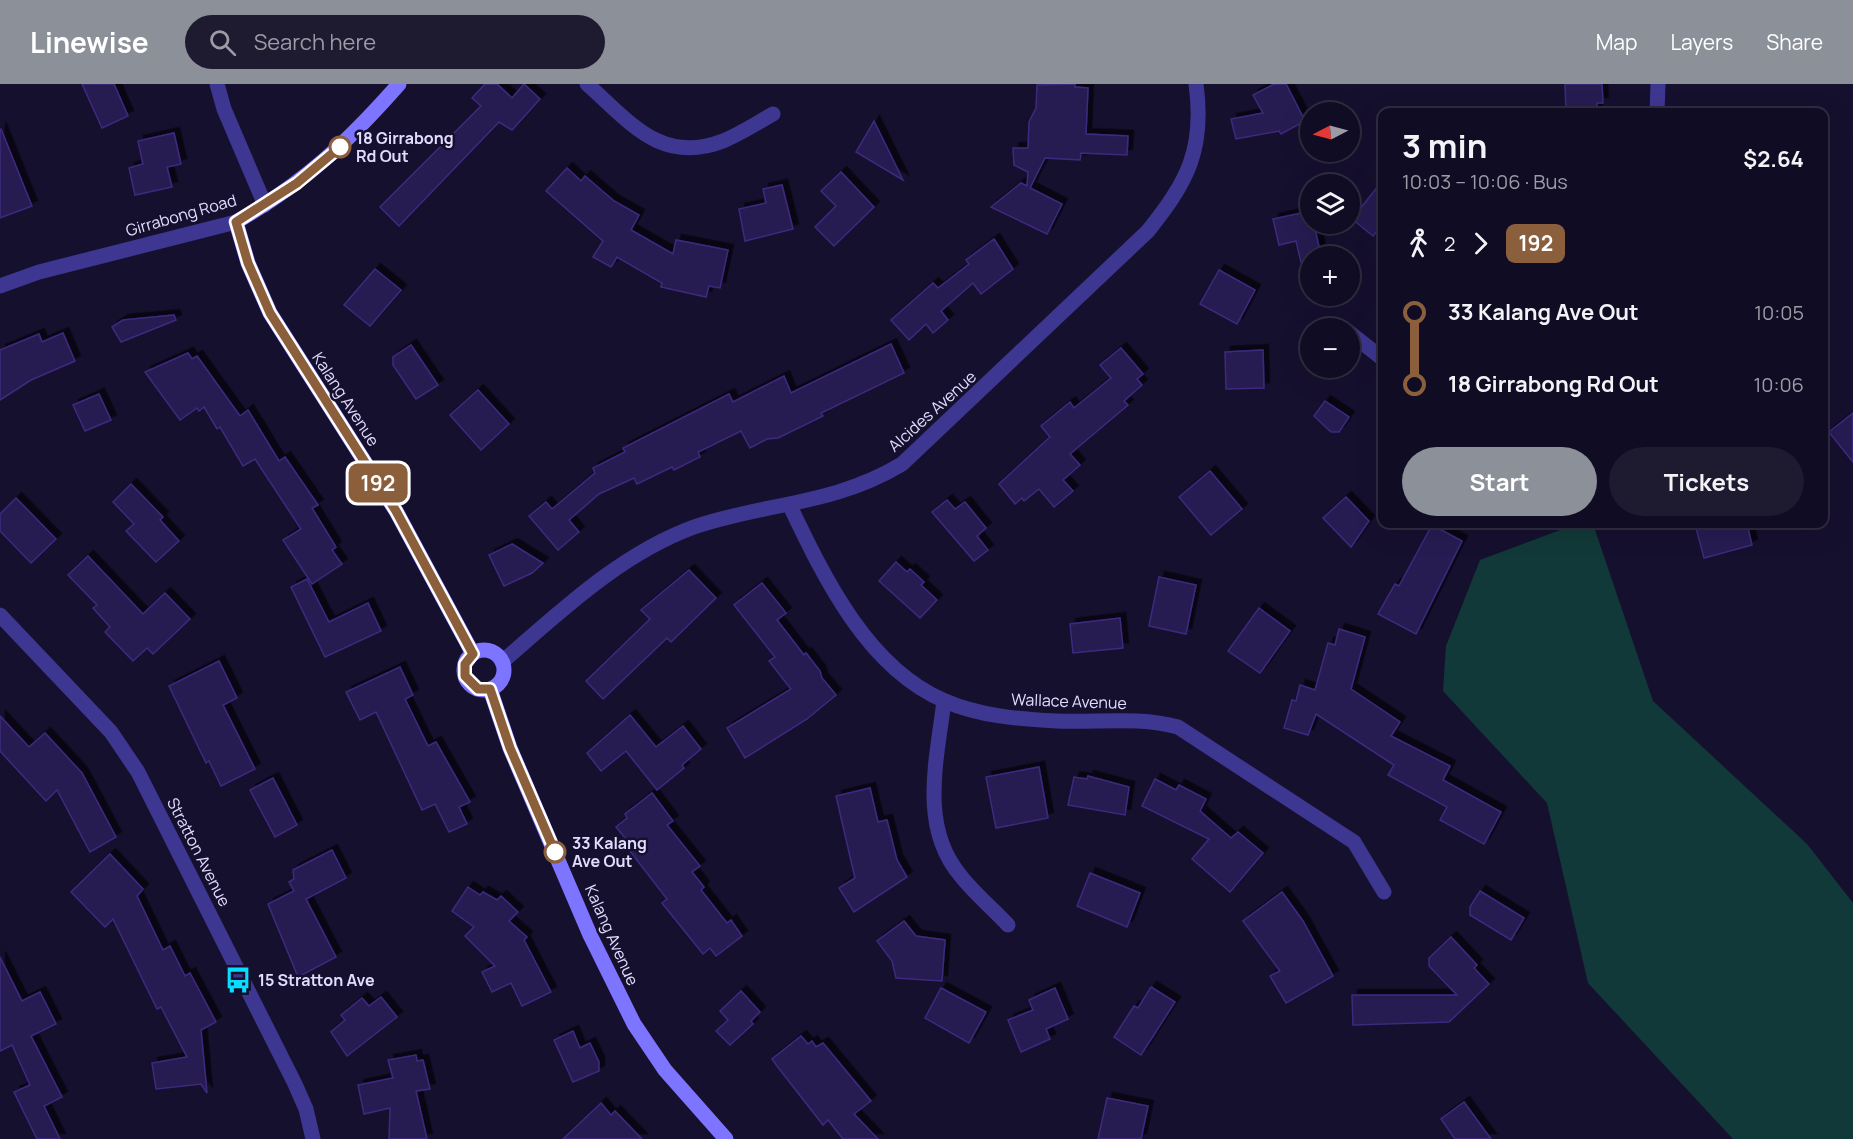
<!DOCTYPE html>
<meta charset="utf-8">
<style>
body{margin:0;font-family:Manrope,sans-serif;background:#1e1a30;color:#f1f3f6;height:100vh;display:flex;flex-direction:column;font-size:22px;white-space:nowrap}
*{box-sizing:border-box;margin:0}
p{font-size:20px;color:#9c9ba6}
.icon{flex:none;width:33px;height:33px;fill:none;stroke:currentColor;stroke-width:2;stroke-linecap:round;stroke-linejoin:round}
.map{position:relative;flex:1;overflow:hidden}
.panel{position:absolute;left:1378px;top:24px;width:450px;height:420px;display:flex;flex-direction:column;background:#100c23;border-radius:12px;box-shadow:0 6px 24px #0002,0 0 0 2px #302c41}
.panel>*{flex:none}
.badge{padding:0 12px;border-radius:9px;font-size:21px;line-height:39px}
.needle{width:39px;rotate:264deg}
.controls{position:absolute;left:1300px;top:18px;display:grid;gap:12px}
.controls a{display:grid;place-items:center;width:60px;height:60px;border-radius:50%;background:#100c23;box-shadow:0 6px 24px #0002,0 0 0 2px #302c41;font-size:30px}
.map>.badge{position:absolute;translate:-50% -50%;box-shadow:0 0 0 3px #fff}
.legs{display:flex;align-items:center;gap:9px;height:66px;padding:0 24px;font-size:20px}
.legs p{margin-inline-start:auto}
.summary{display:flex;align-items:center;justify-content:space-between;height:102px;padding:0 24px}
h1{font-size:33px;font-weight:700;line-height:45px}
.primary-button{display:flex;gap:12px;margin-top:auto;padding:12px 24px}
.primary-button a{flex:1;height:69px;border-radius:36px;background:#8c9099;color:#fff;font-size:24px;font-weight:700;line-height:69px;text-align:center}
.primary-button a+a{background:#1e1a30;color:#f1f3f6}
ul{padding:0 24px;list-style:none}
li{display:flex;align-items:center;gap:21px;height:72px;font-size:22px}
li i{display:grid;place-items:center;width:9px;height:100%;margin:0 8px;background:currentColor}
li i::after{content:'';width:15px;height:15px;margin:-8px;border:4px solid;border-radius:50%;background:#100c23}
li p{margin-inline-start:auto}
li:first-child i{background:linear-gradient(#0000 50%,currentColor 0)}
li:last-child i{background:linear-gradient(currentColor 50%,#0000 0)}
header{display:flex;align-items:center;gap:36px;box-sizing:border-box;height:84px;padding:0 30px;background:#8c9099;color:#fff}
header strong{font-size:28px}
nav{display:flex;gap:33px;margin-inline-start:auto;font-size:21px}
.search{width:420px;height:54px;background:#1e1a30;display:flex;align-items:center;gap:15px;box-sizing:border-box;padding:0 21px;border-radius:33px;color:#9c9ba6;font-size:22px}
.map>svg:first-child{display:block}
.green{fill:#123939}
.building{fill:#271a51;stroke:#3e2a7f;stroke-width:1.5;filter:url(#shadow)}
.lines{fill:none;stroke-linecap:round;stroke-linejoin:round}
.street{stroke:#3e3791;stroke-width:15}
.secondary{stroke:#7d74ff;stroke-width:15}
.line-1-casing{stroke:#fff;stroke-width:14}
.line-1{stroke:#8b5e3c;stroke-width:9}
.stop-1-dot{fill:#fff;stroke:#8b5e3c;stroke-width:3}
.labels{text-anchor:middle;stroke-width:5;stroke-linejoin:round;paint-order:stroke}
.stop-label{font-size:16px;font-weight:bold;fill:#e2ddff;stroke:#16102f;text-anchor:start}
.street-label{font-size:16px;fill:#e2ddff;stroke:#16102f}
.poi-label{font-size:16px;font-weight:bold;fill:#e2ddff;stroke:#16102f;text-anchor:start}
</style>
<header>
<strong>Linewise</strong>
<div class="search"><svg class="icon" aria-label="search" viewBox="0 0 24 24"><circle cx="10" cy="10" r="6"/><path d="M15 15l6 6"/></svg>Search here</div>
<nav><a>Map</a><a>Layers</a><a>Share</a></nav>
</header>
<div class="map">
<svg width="1853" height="1055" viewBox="0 0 1853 1055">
<defs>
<filter id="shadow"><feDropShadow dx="5.5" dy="-5.5" stdDeviation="0" flood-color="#0009"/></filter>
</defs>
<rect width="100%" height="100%" fill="#16102f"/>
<polygon class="green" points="1576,440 1593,440 1653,617 1807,760 1853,819 1853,1055 1733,1055 1588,899 1547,719 1443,607 1446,562 1480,476"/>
<g class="building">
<polygon points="82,0 114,0 128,32 102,44"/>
<polygon points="485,0 497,0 512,14 524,0 540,15 512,46 499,38 399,142 380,123 481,22 472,14"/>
<polygon points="1075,0 1075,3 1088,4 1086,50 1128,52 1127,71 1081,69 1080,76 1045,74 1030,104 1062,120 1047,150 991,123 1021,99 1027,102 1028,88 1014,81 1013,64 1028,64 1029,38 1036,24 1037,1"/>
<polygon points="1274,0 1286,0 1305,37 1281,50 1279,47 1236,55 1231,35 1263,29 1253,11"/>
<polygon points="1565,0 1602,0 1603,19 1597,19 1597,28 1566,28"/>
<polygon points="874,37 903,96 856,68"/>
<polygon points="1,45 32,122 0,134 0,46"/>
<polygon points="174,49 181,80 167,83 172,103 135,111 129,84 143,80 138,57"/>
<polygon points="567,84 581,97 585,92 614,117 639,131 631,146 673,170 676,156 728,166 720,204 709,202 706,213 661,203 662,199 617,173 611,183 593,173 603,157 546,107"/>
<polygon points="841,88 874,123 834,162 815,143 836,122 821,107"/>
<polygon points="1383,96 1383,140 1373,152 1352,135"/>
<polygon points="782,101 793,145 745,157 739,125 766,119 763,105"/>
<polygon points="1311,127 1311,140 1314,140 1321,172 1311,172 1311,175 1301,178 1296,157 1279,161 1273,135"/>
<polygon points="994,155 1013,185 981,210 973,199 941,227 948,236 933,249 926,240 909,256 891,236 933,199 938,204 969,180 966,176"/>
<polygon points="375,185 401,206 370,242 344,221"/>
<polygon points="1219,186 1255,206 1237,240 1200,220"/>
<polygon points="174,231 176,236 121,258 112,243 123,236"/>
<polygon points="63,249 75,277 31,296 0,316 0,266 39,250 42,258"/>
<polygon points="891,260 904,289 821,329 823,332 778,354 767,355 750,364 741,347 698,368 700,373 674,386 672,383 637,400 634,394 599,410 569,436 579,448 558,466 529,432 546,418 552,425 595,389 593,384 625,368 623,364 729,310 733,318 784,292 791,309"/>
<polygon points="411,261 438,301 416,315 393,281 393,273"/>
<polygon points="1121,264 1143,290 1137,295 1142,301 1124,317 1128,321 1070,370 1080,381 1063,396 1073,407 1054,423 1039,405 1024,417 1022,414 1015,420 999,400 1050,353 1041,342 1070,318 1074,324 1111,294 1100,281"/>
<polygon points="1263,266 1264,304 1226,305 1225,268"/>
<polygon points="188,269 192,275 197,272 240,332 248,326 279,377 285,373 318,421 312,424 336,463 332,466 342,480 312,500 283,456 301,445 255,375 243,382 220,343 217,345 204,323 199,327 197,324 180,336 145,288"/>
<polygon points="478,306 509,340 481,366 450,331"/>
<polygon points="99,310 111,336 85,347 73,321"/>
<polygon points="1325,317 1349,333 1339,348 1331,348 1314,332"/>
<polygon points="1853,329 1853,378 1829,348"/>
<polygon points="1210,387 1242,425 1211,451 1179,413"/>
<polygon points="131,400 163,433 160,436 179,457 156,478 126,447 134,440 113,418"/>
<polygon points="1346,413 1369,437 1351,463 1323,434"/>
<polygon points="16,414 56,455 31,479 0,447 0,430"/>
<polygon points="947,416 955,425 965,418 986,444 977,452 988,466 974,477 932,428"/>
<polygon points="1695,440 1747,440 1752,461 1704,474"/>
<polygon points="1432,441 1462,457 1416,550 1378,530 1395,500 1399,502"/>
<polygon points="512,460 543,479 532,489 504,502 489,471"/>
<polygon points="88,472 143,530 165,509 190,535 153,570 147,564 133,577 105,548 110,543 93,524 97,521 68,491"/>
<polygon points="896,478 907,488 910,485 924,498 921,501 937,516 920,534 879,497"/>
<polygon points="689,486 716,514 671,558 667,554 603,615 586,597 650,535 641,526"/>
<polygon points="1159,493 1196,501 1186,550 1149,542"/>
<polygon points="307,495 329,538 368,519 381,547 325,573 291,503"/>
<polygon points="762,499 786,529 777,536 804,571 806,569 820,587 822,594 836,611 807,635 745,674 727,644 791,605 769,577 775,573 734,521"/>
<polygon points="1259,524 1290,547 1260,589 1228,567"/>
<polygon points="1120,534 1123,564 1073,569 1070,540"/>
<polygon points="1339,545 1365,553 1351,605 1400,638 1391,652 1450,682 1443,696 1501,728 1484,760 1440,736 1447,723 1388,691 1394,681 1316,630 1308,651 1284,644 1292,616 1296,617 1300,601 1315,606 1328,559 1335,561"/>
<polygon points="219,577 237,614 223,621 255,685 221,702 209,677 206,679 169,602"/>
<polygon points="400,583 413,611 405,615 428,662 436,658 470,718 459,723 467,740 449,748 435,720 422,726 376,628 360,636 346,608"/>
<polygon points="630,631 656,663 683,642 701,665 682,681 684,684 657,706 626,667 601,687 587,669"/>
<polygon points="0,632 29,663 45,649 82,689 116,753 90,768 57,706 46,717 0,667"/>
<polygon points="1039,683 1048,734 996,744 986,693"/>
<polygon points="1088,692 1129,703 1125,731 1068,721 1074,693 1087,695"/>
<polygon points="273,694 297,741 275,753 250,706"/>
<polygon points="1155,695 1176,706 1179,701 1206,715 1200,727 1231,754 1238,748 1263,769 1230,808 1192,775 1209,755 1142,722"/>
<polygon points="870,704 878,738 887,736 897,776 907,793 854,828 839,804 855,794 836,712"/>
<polygon points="652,709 673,737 667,741 700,782 692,788 704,803 701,806 727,839 731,836 742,852 716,872 710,864 703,870 662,819 667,815 623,758 626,755 616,743 627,734 625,730"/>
<polygon points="332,766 346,794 306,815 336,873 298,893 268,820 294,807 289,798 294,795 293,786"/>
<polygon points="110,770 143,805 137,812 163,866 170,862 185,892 190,889 216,938 201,946 207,1009 201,1000 156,1005 152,979 187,973 161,923 157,925 113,835 105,843 71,808"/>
<polygon points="1090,789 1140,809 1127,843 1077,822"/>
<polygon points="468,803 480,811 483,808 497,816 501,812 518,828 509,837 527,853 524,856 551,908 522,922 511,899 492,908 482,888 495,882 465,852 474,843 452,827"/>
<polygon points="1480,807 1524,834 1511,856 1470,831 1470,823"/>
<polygon points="1282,808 1303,837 1333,892 1286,919 1270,892 1280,887 1243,837"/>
<polygon points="904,837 916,852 945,856 942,897 896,894 892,877 877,857"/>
<polygon points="1451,853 1477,881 1474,884 1489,900 1449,938 1353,941 1352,911 1457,911 1429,882 1429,874"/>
<polygon points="0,873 22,917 40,908 56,940 31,952 62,1013 44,1022 60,1055 37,1055 14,1008 30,1001 12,961 0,967"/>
<polygon points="1151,903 1175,918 1141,971 1114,953 1134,922 1138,924"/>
<polygon points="941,904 986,928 969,959 925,934"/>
<polygon points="1055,904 1068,935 1046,945 1050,955 1021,968 1008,936 1033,926 1029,916"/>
<polygon points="741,907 760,928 751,937 753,940 730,961 716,947 728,936 720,927"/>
<polygon points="381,913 397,933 347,972 331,948 345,936 341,931 362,914 369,922"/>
<polygon points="573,947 580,964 590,959 599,978 599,987 573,998 554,956"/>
<polygon points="801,952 808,960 812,957 816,963 823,959 871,1017 854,1030 878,1055 843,1055 828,1036 823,1041 777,982 772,975"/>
<polygon points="416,971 417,977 423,976 430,1005 416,1007 427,1055 389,1055 390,1024 364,1030 358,1001 393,994 388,976"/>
<polygon points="1107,1014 1148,1022 1141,1055 1098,1055"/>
<polygon points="1464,1018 1491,1055 1455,1055 1441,1035"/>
<polygon points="601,1019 611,1031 615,1027 642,1055 563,1055"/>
</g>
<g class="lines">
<g class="street">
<polyline points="217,0 224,25 265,121"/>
<path d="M587 0C630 38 661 81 723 57 740 50 757 39 773 30"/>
<polyline points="1657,28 1658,0"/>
<polyline points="0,202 39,188 236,138"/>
<polyline points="1350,249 1383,275"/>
<path d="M790 422C824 493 867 584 945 617 979 632 1019 635 1056 637 1097 639 1138 632 1178 643L1354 758 1384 808"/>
<polyline points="0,531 111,648 138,688 295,1000 306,1025 313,1055"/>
<path d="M502 578C560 528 620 470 694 443 767 418 832 422 902 380L1148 147C1187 98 1205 66 1196 0"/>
<path d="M944 617C937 675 919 742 960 791 974 809 992 824 1008 841"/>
</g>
<g class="secondary">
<path d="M399 0C348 58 304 99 236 138L248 179 270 229 396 427 473 570"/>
<circle cx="484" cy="586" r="20"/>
<polyline points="490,605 510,664 590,851 634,940 665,986 726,1055"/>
</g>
</g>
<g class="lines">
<g class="line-1-casing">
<polyline id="line-1" points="340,63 297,99 236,138 248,179 270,229 396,427 473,570 465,580 465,592 478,605 490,605 510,664 555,768"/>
</g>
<use href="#line-1" class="line-1"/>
</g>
<defs>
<g id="bus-bare" transform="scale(2.07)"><path d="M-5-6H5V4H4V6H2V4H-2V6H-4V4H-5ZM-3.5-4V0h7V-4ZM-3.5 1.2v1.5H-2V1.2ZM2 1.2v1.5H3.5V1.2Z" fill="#09ddff" stroke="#16102f" stroke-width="2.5" paint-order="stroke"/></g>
</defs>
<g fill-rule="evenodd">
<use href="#bus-bare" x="238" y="896"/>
</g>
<g class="stop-1-dot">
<circle cx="340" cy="63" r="10"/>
<circle cx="555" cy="768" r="10"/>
</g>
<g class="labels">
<g class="stop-label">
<text x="356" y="60">18 Girrabong<tspan x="356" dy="18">Rd Out</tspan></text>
<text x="572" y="765">33 Kalang<tspan x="572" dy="18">Ave Out</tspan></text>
</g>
<g class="street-label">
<text transform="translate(181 131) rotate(-16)" y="6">Girrabong Road</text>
<text transform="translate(346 315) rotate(57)" y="6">Kalang Avenue</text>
<text transform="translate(932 327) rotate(-42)" y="6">Alcides Avenue</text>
<text transform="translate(1069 617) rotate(2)" y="6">Wallace Avenue</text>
<text transform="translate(199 768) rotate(63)" y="6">Stratton Avenue</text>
<text transform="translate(612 851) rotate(66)" y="6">Kalang Avenue</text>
</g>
<g class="poi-label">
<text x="258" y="902">15 Stratton Ave</text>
</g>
</g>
</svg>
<div class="controls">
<a><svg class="needle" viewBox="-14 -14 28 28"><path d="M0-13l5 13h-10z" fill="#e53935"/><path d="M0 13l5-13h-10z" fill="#9c9ba6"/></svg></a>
<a><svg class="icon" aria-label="layers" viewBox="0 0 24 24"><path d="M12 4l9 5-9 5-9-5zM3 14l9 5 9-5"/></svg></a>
<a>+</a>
<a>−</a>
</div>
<b class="badge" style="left:378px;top:399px;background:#8b5e3c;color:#fff">192</b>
<section class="panel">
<div class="summary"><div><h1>3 min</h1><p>10:03 – 10:06 · Bus</p></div><b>$2.64</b></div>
<div class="legs"><svg class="icon" aria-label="walk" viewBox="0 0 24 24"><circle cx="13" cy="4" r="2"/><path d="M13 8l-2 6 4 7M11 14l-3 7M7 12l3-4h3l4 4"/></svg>2<svg class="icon" aria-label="forward" viewBox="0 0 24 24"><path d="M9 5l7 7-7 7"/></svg><b class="badge" style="background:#8b5e3c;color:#fff">192</b></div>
<ul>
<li><i style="color:#8b5e3c"></i><b>33 Kalang Ave Out</b><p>10:05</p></li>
<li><i style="color:#8b5e3c"></i><b>18 Girrabong Rd Out</b><p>10:06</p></li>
</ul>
<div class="primary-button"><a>Start</a><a>Tickets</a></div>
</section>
</div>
